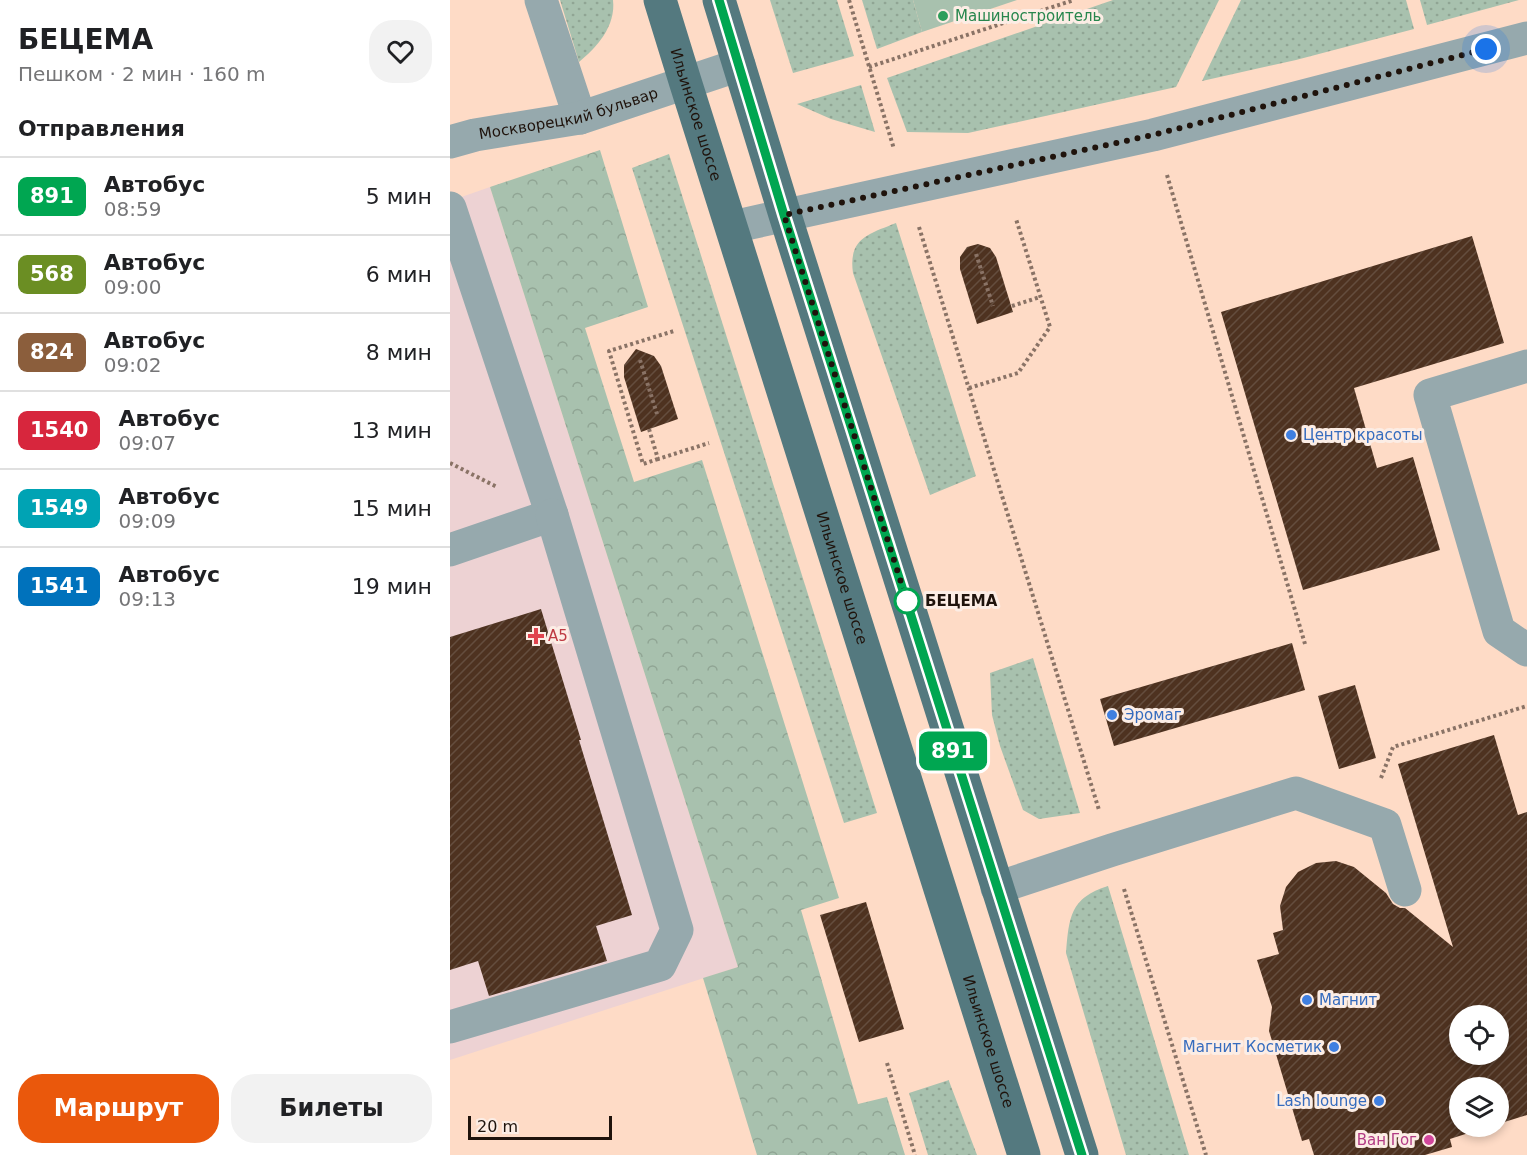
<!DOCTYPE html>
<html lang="ru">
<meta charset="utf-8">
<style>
body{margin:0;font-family:"DejaVu Sans",sans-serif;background:#f2f2f2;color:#202124;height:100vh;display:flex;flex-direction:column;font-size:22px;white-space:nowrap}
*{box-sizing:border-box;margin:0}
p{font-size:20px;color:#757577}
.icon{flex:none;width:33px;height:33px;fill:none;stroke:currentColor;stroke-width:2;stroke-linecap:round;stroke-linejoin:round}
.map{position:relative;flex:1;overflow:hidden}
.sheet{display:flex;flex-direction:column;background:#fff;width:450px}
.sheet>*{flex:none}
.badge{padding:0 12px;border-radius:9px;font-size:21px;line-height:39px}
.tools{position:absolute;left:999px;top:1005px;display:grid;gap:12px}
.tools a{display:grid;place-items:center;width:60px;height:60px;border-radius:50%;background:#fff;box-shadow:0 3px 9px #0003;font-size:30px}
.scale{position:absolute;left:18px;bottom:15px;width:144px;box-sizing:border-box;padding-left:6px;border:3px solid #1f130c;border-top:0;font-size:16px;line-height:21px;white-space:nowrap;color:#1f130c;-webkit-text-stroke:4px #fcede5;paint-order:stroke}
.you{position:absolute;width:30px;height:30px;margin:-15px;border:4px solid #fff;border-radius:50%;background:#1a73e8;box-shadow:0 0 0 9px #1a73e833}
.map>.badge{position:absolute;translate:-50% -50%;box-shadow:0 0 0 3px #fff}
h2{padding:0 18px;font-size:22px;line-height:54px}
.round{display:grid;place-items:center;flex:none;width:63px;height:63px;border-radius:24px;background:#f2f2f2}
.overview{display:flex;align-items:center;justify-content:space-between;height:102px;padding:0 18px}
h1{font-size:28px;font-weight:700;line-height:45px}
.button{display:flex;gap:12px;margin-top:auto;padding:12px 18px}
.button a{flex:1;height:69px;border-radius:24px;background:#ea580c;color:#fff;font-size:24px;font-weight:700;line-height:69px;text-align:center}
.button a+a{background:#f2f2f2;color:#202124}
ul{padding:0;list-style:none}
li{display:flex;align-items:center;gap:18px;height:78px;padding:0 18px;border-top:2px solid #e0e0e0}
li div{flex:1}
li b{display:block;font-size:22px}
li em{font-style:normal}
li .badge{min-width:66px;font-weight:700;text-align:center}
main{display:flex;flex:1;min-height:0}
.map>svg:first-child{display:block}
.medical{fill:#edd2d3}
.grass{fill:url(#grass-dots)}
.forest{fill:url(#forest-crowns)}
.garden{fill:#a8c1ae}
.building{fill:url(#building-hatch);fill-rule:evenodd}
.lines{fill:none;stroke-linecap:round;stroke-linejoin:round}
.path{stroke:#8a7366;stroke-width:4;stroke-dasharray:3 3;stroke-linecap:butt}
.minor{stroke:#96a9ad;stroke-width:33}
.major{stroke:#54797f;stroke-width:33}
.line-casing{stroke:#fff;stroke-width:14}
.line{stroke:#00a651;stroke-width:9}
.walk{stroke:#1f130c;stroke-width:6;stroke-dasharray:0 10.8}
.leisure-dot{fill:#2e9e5b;stroke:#fcede5;stroke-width:2}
.shop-dot{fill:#3f7fe0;stroke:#fcede5;stroke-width:2}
.stop-dot{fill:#fff;stroke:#00a651;stroke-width:3}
.health-dot{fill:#e0444e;stroke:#fcede5;stroke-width:2}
.hotel-dot{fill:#d1479c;stroke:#fcede5;stroke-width:2}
.labels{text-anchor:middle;stroke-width:6;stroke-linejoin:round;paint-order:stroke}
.leisure-label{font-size:15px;fill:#27864d;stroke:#fcede5;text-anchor:start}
.street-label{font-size:15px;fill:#1f130c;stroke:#fcede5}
.shop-label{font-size:15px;fill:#366cbe;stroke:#fcede5;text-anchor:start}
.stop-label{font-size:15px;font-weight:bold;fill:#1f130c;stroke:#fcede5;text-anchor:start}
.health-label{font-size:15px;fill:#be3a42;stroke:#fcede5;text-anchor:start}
.hotel-label{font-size:15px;fill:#b23c85;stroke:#fcede5;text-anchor:end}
</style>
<main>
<section class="sheet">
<div class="overview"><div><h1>БЕЦЕМА</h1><p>Пешком · 2 мин · 160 m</p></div><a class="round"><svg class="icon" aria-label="heart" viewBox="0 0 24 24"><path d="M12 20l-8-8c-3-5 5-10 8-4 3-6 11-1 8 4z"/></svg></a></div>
<h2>Отправления</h2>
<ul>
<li><span class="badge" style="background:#00a651;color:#fff">891</span><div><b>Автобус</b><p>08:59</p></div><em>5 мин</em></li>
<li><span class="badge" style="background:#6b8e23;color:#fff">568</span><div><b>Автобус</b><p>09:00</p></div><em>6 мин</em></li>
<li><span class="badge" style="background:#8b5e3c;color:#fff">824</span><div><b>Автобус</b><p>09:02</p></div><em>8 мин</em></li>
<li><span class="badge" style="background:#d7263d;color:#fff">1540</span><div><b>Автобус</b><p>09:07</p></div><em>13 мин</em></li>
<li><span class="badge" style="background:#00a3b4;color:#fff">1549</span><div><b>Автобус</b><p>09:09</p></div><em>15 мин</em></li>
<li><span class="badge" style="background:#0072bc;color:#fff">1541</span><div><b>Автобус</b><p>09:13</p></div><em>19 мин</em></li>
</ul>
<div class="button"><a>Маршрут</a><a>Билеты</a></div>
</section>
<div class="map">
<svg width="1077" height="1155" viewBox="0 0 1077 1155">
<defs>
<pattern id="grass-dots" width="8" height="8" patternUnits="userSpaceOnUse" patternTransform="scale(1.5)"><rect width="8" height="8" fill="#a8c1ae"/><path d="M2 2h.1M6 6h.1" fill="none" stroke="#90a594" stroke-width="1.8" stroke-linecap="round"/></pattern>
<pattern id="forest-crowns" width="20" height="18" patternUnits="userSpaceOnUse" patternTransform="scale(1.5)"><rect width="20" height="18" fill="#a8c1ae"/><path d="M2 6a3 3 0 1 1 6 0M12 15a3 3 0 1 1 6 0" fill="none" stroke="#90a594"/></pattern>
<pattern id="building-hatch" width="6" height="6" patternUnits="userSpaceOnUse" patternTransform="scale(1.5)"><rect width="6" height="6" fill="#4e3220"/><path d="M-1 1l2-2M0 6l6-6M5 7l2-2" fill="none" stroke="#644d3e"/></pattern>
</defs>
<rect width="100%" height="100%" fill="#fedbc6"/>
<polygon class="medical" points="40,187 288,967 0,1060 0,201"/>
<g class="grass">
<path d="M110 0H163C166 26 147 47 129 62Z"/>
<polygon points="320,0 387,0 404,56 343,73"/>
<polygon points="412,0 463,0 472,32 427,49"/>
<polygon points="663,0 769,0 726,87 518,133 457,132 437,78"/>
<polygon points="791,0 956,0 964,29 846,60 752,81"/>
<polygon points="970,0 1069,0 977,25"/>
<polygon points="411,85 425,132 381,119 347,104"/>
<polygon points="219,154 427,813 394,823 182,168"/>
<path d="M446 223 526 476 480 495 403 273C398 238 419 234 446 223Z"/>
<polygon points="583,658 630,813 589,819 573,810 550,746 542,715 540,673"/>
<path d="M658 886 739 1155H676L616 953C619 917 620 898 658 886Z"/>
<polygon points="499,1080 499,1081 527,1155 478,1155 459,1093"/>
</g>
<polygon class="forest" points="150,150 198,307 135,328 184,482 252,460 389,898 351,910 408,1104 437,1097 455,1155 307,1155 253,978 288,967 40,187"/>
<polygon class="garden" points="463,0 567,0 472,32"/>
<g class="building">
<polygon points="1022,236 1054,343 904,388 927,468 963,457 990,550 853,590 771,312"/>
<polygon points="528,244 540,248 546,257 563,312 527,324 510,269 510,257 517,247"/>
<polygon points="186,349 204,356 211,366 228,419 191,432 174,377 174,365"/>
<polygon points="91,609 131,740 129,740 182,915 146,926 157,961 39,996 28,961 0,970 0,637"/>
<polygon points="842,643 855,690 664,746 650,699"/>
<polygon points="905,685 926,758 889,769 868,696"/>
<path d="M1044 735 1068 815 1077 812V1115L1048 1124V1088H1010V1126H1040L1000 1139 1002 1147 975 1155H864L859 1139 852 1141 819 1031 822 1007 807 960 829 954 823 933 833 930 830 906 836 887 848 872 866 863 886 861 904 867 936 893 943 904 950 908H955L1003 947 948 764ZM1010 1016H1048V1054H1010Z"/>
<polygon points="416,902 454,1029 409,1042 370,915"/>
</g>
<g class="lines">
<g class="path">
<polyline points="399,0 444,149"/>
<polyline points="419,67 624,0"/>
<polyline points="717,175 855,644"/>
<polyline points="469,227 649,810"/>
<polyline points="526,254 543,306"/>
<polyline points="562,306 590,297"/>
<polyline points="190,360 207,414"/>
<polyline points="519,388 568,373 600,327 566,219"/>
<polyline points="199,429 208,459 259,443"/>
<polyline points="208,459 193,464 159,351 224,331"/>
<polyline points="0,463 47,487"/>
<polyline points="931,778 943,747 1077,706"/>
<polyline points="674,889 756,1155"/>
<polyline points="437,1063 465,1155"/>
</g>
<g class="minor">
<polyline points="91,0 130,118"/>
<path id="s1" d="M0 142 25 135 130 118 289 65"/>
<polyline points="0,208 102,515 0,550"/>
<polyline points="282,227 703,135 1077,38"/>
<polyline points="1077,366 980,395 1049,631 1077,650"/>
<polyline points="547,888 662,850 846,793 935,825 955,890"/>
<polyline points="0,1027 210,965 227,930 102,515"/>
</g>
<g class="major">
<path id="s2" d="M210 0 235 81 574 1155"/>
<polyline points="269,0 335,215 632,1155"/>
</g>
</g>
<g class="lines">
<g class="line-casing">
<polyline id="line" points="269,0 334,215 632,1155"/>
</g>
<use href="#line" class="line"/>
<polyline class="walk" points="457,601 334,215 703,135 1036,49"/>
</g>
<circle class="leisure-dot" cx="493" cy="16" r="6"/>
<g class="shop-dot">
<circle cx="841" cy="435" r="6"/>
<circle cx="662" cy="715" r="6"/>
<circle cx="857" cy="1000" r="6"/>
<circle cx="884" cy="1047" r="6"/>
<circle cx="929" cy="1101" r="6"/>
</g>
<circle class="stop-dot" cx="457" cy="601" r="12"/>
<path class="health-dot" d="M83 627h6v6h6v6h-6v6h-6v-6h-6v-6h6z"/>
<circle class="hotel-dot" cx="979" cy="1140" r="6"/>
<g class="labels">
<g class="leisure-label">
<text x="505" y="21">Машиностроитель</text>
</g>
<g class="street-label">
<text dy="5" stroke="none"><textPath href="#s1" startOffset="122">Москворецкий бульвар</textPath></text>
<text dy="5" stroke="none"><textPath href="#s2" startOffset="120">Ильинское шоссе</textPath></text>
<text dy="5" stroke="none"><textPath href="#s2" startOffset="606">Ильинское шоссе</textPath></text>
<text dy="5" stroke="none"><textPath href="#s2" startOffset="1092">Ильинское шоссе</textPath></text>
</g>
<g class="shop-label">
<text x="853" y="440">Центр красоты</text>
<text x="674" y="720">Эромаг</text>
<text x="869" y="1005">Магнит</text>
<text x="872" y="1052" text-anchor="end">Магнит Косметик</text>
<text x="917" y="1106" text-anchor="end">Lash lounge</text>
</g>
<g class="stop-label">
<text x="475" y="606">БЕЦЕМА</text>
</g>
<g class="health-label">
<text x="98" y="641">А5</text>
</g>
<g class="hotel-label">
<text x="967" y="1145">Ван Гог</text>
</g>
</g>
</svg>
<div class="tools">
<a><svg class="icon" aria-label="locate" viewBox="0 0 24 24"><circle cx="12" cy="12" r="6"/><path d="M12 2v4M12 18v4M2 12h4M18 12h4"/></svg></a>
<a><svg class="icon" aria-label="layers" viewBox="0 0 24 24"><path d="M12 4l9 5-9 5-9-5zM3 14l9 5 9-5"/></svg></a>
</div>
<div class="scale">20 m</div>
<div class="you" style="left:1036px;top:49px"></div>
<b class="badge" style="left:503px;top:751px;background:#00a651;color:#fff">891</b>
</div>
</main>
